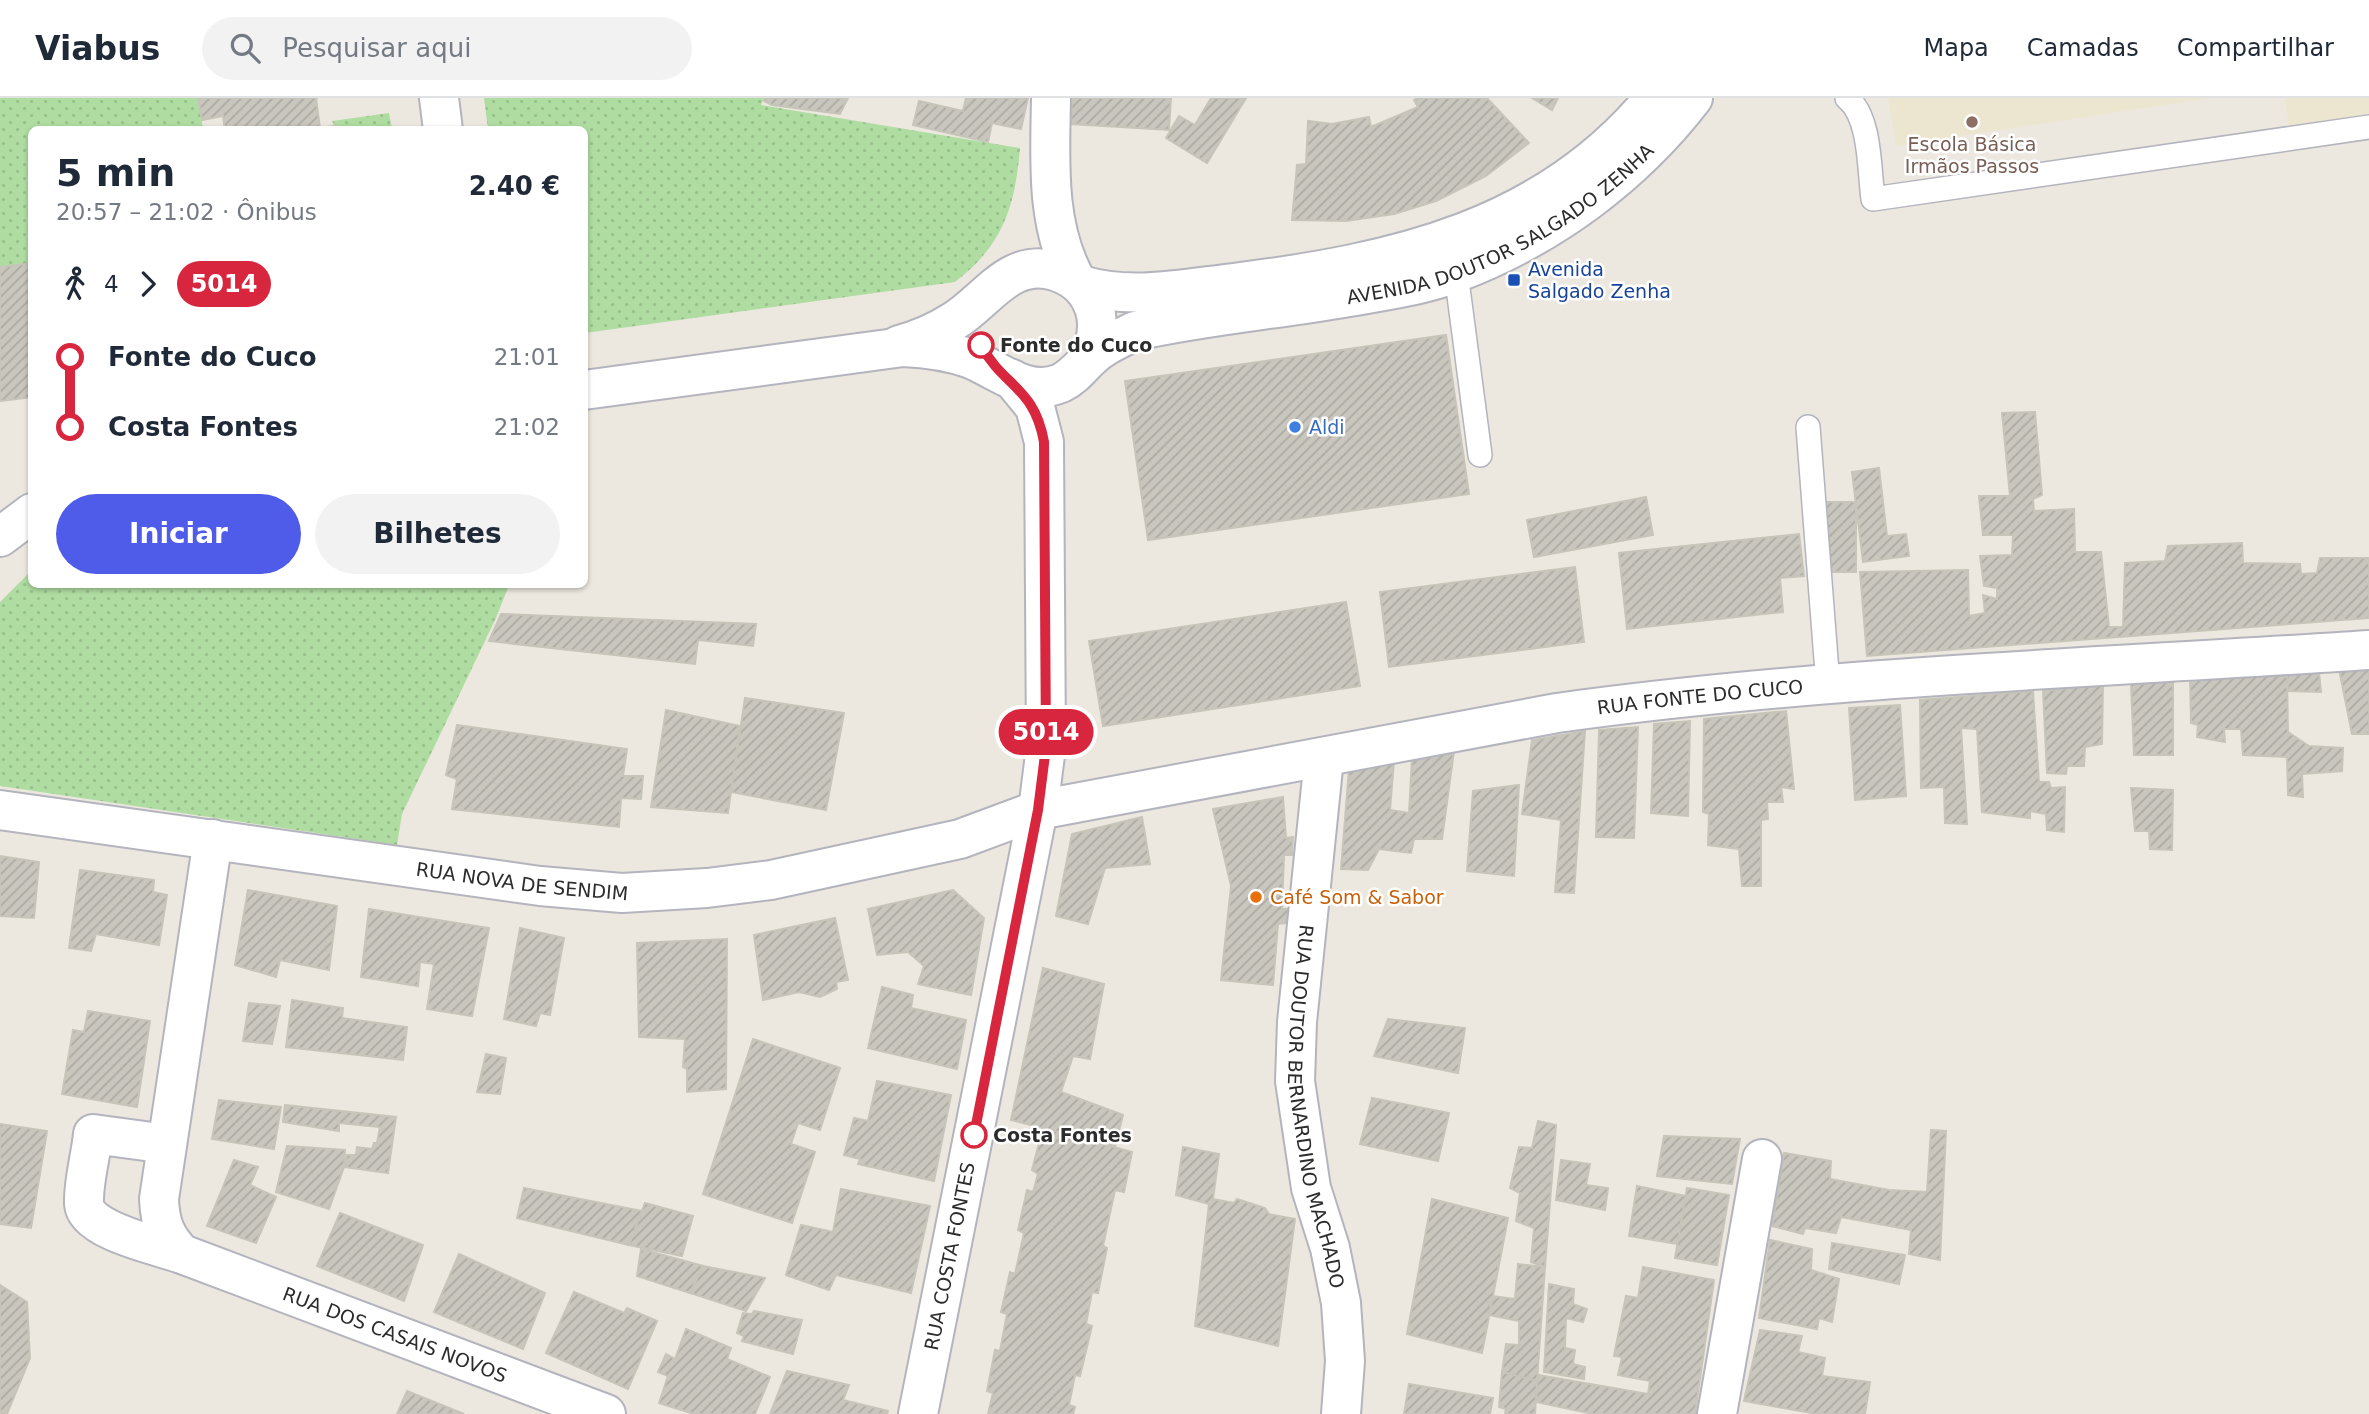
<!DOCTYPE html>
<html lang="pt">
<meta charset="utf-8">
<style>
body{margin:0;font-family:"DejaVu Sans",sans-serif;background:#f2f2f3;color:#1f2937;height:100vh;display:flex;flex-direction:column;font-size:26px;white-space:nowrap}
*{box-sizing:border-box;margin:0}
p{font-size:23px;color:#747a83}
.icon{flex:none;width:38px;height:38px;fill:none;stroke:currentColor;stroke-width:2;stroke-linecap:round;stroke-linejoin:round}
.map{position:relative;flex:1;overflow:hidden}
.side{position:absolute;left:28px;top:28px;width:560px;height:462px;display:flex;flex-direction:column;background:#fff;border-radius:10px;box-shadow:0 2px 5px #0004}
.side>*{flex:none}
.badge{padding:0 14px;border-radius:23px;font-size:24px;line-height:46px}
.map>.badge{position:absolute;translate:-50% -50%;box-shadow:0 0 0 4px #fff}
.legs{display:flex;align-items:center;gap:10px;height:77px;padding:0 28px;font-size:23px}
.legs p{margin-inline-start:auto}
.overview{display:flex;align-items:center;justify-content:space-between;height:119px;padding:0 28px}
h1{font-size:38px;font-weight:700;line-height:52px}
.action{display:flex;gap:14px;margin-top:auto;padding:14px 28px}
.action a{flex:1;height:80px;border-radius:42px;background:#4f5be9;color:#fff;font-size:28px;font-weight:700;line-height:80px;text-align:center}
.action a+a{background:#f2f2f3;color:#1f2937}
ul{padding:0 28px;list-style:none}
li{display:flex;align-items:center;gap:24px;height:70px;font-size:26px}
li i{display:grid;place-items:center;width:10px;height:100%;margin:0 9px;background:currentColor}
li i::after{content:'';width:18px;height:18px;margin:-9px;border:5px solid;border-radius:50%;background:#fff}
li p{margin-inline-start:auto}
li:first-child i{background:linear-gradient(#0000 50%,currentColor 0)}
li:last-child i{background:linear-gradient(currentColor 50%,#0000 0)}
header{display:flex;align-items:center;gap:42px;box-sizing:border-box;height:98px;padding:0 35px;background:#fff;border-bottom:2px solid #e0e1e3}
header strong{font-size:33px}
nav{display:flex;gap:38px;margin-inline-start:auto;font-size:24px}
.search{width:490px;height:63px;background:#f2f2f3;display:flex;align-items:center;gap:18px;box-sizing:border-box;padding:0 24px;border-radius:38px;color:#747a83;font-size:26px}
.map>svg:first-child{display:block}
.education{fill:#ece6d0}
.green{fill:url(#green-dots)}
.building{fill:url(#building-hatch);stroke:#c7c4b9;stroke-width:2}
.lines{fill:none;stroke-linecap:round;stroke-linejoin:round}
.service-casing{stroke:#b3b4be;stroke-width:26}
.minor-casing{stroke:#b3b4be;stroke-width:42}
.tertiary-casing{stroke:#b3b4be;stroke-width:42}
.secondary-casing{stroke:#b3b4be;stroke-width:42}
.service{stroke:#fff;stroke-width:23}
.minor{stroke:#fff;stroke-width:38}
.tertiary{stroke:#fff;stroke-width:38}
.secondary{stroke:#fff;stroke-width:38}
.line-1-casing{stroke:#fff;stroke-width:16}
.line-1{stroke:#d7263d;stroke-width:10}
.education-dot{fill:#8d6e63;stroke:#fff;stroke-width:2.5}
.transit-dot{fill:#1a4fb4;stroke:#fff;stroke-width:2.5}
.stop-1-dot{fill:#fff;stroke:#d7263d;stroke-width:3.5}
.shop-dot{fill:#3f7fe0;stroke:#fff;stroke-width:2.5}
.food-dot{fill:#e8710a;stroke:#fff;stroke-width:2.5}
.labels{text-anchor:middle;stroke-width:5;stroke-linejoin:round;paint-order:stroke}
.education-label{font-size:19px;fill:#785e54;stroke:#fff}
.street-label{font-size:19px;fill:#2c2c2c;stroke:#fff}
.transit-label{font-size:19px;fill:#164399;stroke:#fff;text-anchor:start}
.stop-label{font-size:19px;font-weight:bold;fill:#2c2c2c;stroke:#fff;text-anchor:start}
.shop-label{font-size:19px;fill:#366cbe;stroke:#fff;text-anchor:start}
.food-label{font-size:19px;fill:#c56008;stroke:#fff;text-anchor:start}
</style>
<header>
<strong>Viabus</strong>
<div class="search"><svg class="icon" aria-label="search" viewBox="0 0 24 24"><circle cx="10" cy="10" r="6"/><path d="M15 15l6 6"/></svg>Pesquisar aqui</div>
<nav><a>Mapa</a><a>Camadas</a><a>Compartilhar</a></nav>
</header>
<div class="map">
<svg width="2369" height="1316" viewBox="0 0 2369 1316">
<defs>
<pattern id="green-dots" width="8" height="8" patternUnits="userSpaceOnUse" patternTransform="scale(1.75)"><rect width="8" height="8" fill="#afdda1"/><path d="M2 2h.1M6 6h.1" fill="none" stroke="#97be8b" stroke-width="1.8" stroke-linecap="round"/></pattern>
<pattern id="building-hatch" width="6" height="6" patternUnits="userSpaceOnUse" patternTransform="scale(1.75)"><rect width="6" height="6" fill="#c8c6bd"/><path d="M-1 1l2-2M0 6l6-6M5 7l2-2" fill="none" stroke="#acaaa3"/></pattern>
</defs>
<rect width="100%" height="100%" fill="#ece8df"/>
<g class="education">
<polygon points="1888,0 2209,0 1896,48"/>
<polygon points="2285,0 2369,0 2369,16 2289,29"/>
</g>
<g class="green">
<polygon points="0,0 198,0 203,31 32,32 31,165 0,169"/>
<path d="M484 0H764L761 7 1020 50C1015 109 1003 147 955 184L585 235 584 32 488 31Z"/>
<polygon points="389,15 392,31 336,31 332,23"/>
<polygon points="31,473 32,486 509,487 496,520 402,716 397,747 0,688 0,504"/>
</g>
<g class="building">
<polygon points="198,0 318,0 316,0 320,30 336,28 336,32 225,32 223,18 202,22"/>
<polygon points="765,0 848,0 840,16 772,7 764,3"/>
<polygon points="966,0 1028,0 1021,31 992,25 988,44 913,27 919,3 963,13"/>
<polygon points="1072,0 1171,0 1169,32 1071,26"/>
<polygon points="1211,0 1246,0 1207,65 1166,40 1179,18 1195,27"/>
<polygon points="1418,0 1487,0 1529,45 1486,78 1436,103 1394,116 1346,123 1292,122 1297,67 1306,66 1308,23 1332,26 1369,19 1371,29 1418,9 1414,2"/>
<polygon points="1532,0 1558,0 1552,12"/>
<polygon points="32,165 32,299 0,303 0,169"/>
<polygon points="1446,237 1469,396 1148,442 1125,283"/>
<polygon points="2035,314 2042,397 2033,401 2034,413 2074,411 2075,454 2101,454 2109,529 2123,529 2125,465 2165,463 2168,448 2242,445 2243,465 2300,466 2301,476 2317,475 2320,460 2369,460 2369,520 1867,558 1860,474 1968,472 1969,518 1985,515 1983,497 1997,501 1997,490 1984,488 1980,458 2012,457 2013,437 1983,437 1979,398 2010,398 2002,315"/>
<polygon points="1879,370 1887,438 1906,436 1909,458 1863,464 1852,374"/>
<polygon points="1646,399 1653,437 1534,459 1527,422"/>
<polygon points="1826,404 1856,404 1856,474 1827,474"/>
<polygon points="1799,436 1804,478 1780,480 1783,514 1627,531 1619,455"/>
<polygon points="1575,469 1584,544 1389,569 1380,494"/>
<polygon points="1346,504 1360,588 1103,628 1089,543"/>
<polygon points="501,516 756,526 753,548 698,542 695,566 489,543"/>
<polygon points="2369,567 2369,636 2352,636 2339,571"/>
<polygon points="2319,574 2321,594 2288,593 2287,577"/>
<polygon points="2287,577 2288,634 2309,648 2343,650 2342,673 2302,676 2303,699 2288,697 2287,659 2243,657 2241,631 2224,631 2225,644 2197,639 2198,627 2191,625 2190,579"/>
<polygon points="2173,584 2173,657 2134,657 2131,586"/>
<polygon points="2103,586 2102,646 2085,649 2084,668 2067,668 2066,676 2047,675 2043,593"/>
<polygon points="2033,593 2039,684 2049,684 2051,690 2065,689 2064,734 2047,732 2046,716 2030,713 2030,720 1982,714 1977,631 1961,630 1967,726 1945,725 1944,689 1921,690 1920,602"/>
<polygon points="745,600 844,615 826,712 731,694"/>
<polygon points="1900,607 1906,698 1855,702 1849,610"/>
<polygon points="666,612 740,628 728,715 651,709"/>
<polygon points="1786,613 1794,691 1781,689 1783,704 1767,704 1768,721 1761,722 1761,788 1742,788 1739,751 1708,747 1709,716 1703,714 1704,621"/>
<polygon points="1690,623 1688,718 1651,715 1654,626"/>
<polygon points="457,627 627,651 623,678 643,678 641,701 621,700 619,729 452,711 457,681 446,677"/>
<polygon points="1638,629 1634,740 1596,739 1599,632"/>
<polygon points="1585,633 1574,795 1555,794 1561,722 1522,716 1532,642"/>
<polygon points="1454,653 1442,741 1414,741 1411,755 1379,751 1368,772 1341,771 1349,671 1394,663 1390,712 1409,715 1412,660"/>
<polygon points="1519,687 1514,778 1467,773 1473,693"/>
<polygon points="2131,690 2173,692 2172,752 2150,751 2149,733 2135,733"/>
<polygon points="1283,699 1286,740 1293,739 1292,757 1284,757 1282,811 1289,811 1286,825 1278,826 1273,887 1221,882 1231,788 1213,711"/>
<polygon points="1142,719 1150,766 1105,770 1088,826 1056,818 1072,736"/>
<polygon points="0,758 39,764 34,820 0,818"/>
<polygon points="80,772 154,782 153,794 167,797 159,847 96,836 91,853 69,850"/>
<polygon points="248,792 337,808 329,872 280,862 276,879 235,867"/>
<polygon points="953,792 984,820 971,897 918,886 924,868 908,854 877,857 868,811"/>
<polygon points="369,811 489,830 472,918 427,911 434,866 420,864 418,888 361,879"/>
<polygon points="835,820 848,882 836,884 837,891 820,899 799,894 763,902 754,837"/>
<polygon points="520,830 564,840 550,917 540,915 536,928 504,921"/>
<polygon points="727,841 726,991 687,994 687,971 683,969 685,941 639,939 637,845"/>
<polygon points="1043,870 1104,886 1090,961 1073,958 1061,994 1123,1017 1115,1049 1011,1022"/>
<polygon points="882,889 913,897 911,910 966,922 957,971 868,950"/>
<polygon points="292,902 343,910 342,920 407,929 403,962 286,949"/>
<polygon points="249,905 280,908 272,946 243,943"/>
<polygon points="88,913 150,923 137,1009 62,996 73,932 84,934"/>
<polygon points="1388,921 1465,930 1458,975 1374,958"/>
<polygon points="753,941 840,970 820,1032 798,1025 791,1046 815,1054 792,1125 703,1096"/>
<polygon points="486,956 506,960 500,996 477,994"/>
<polygon points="877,983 951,997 934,1083 858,1066 860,1061 844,1057 854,1020 868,1023"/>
<polygon points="1372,1000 1449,1015 1438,1063 1360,1046"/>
<polygon points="219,1002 281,1009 274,1051 212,1041"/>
<polygon points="285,1007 396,1019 388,1075 344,1069 347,1057 356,1057 357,1049 372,1051 374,1045 377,1045 380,1029 339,1025 339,1033 283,1024"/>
<polygon points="1538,1023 1556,1027 1545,1169 1531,1164 1534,1130 1516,1123 1520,1095 1510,1090 1519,1049 1532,1050"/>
<polygon points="0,1026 47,1033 31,1130 0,1126"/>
<polygon points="1043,1030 1132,1054 1124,1094 1115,1092 1103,1148 1107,1150 1098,1195 1092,1194 1086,1226 1092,1228 1080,1278 1075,1277 1069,1307 1075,1309 1073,1316 988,1316 993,1295 987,1293 995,1252 1000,1253 1007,1216 1001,1214 1010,1174 1015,1176 1024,1135 1018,1132 1027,1092 1033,1094 1038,1076 1032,1072"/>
<polygon points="1931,1032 1946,1033 1940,1162 1909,1156 1911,1132 1841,1119 1836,1135 1805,1130 1803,1136 1772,1128 1784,1055 1831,1063 1830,1081 1889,1092 1927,1094"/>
<polygon points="1664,1038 1740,1041 1732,1086 1657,1078"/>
<polygon points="287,1048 345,1052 344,1069 329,1111 276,1094"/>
<polygon points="1183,1049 1219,1056 1213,1101 1234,1105 1237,1101 1265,1110 1269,1116 1295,1121 1278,1248 1195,1228 1209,1106 1176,1097"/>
<polygon points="234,1062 258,1069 250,1087 276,1099 256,1145 207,1128"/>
<polygon points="1561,1062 1590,1066 1586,1087 1608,1090 1605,1112 1556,1102"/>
<polygon points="1637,1088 1686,1098 1678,1146 1629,1138"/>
<polygon points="524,1090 642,1113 629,1147 517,1120"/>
<polygon points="1687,1090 1729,1097 1717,1167 1675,1160"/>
<polygon points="841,1091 930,1108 911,1195 836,1177 829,1192 786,1177 801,1127 833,1134"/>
<polygon points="1432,1101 1508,1120 1482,1255 1407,1236"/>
<polygon points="645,1105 693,1118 682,1158 629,1147"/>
<polygon points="340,1115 423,1147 404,1203 317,1168"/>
<polygon points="1770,1142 1812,1151 1811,1172 1839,1181 1832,1224 1819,1220 1817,1231 1759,1220"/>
<polygon points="1832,1145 1905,1157 1899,1186 1829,1171"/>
<polygon points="641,1151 703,1168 690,1195 637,1178"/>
<polygon points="459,1156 545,1195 523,1251 434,1214"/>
<polygon points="1518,1166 1545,1169 1537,1283 1502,1274 1506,1246 1519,1247 1519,1223 1489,1217 1493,1198 1515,1201"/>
<polygon points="703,1168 765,1180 746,1213 690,1195"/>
<polygon points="1643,1169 1714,1182 1695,1316 1593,1316 1536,1304 1538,1277 1648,1296 1650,1283 1618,1277 1622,1259 1614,1258 1626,1198 1638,1200"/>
<polygon points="1549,1186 1574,1191 1573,1206 1587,1211 1583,1224 1566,1220 1565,1250 1575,1252 1573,1266 1585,1269 1584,1281 1544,1274"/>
<polygon points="0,1187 27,1204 30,1260 7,1316 0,1316"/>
<polygon points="574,1194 624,1215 627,1210 657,1223 628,1291 546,1255"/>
<polygon points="754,1213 802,1222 793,1256 742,1243 744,1238 737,1235 743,1215 752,1216"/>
<polygon points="686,1231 731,1250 727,1261 770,1279 755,1316 694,1316 659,1305 668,1278 658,1274 666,1256 675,1261"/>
<polygon points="1760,1232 1802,1238 1798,1254 1825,1260 1822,1278 1870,1284 1865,1316 1817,1316 1744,1303"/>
<polygon points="787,1273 849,1287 843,1302 888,1313 887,1316 770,1316"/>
<polygon points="1502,1274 1537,1283 1535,1316 1505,1316 1506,1311 1499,1309"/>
<polygon points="1409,1286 1493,1300 1490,1316 1404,1316"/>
<polygon points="407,1293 464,1316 397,1316"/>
</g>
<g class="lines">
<g class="service-casing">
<g id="service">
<path d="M1847 0C1871 19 1869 72 1873 101L2369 29"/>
<polyline points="1456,175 1480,357"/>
<polyline points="1808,329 1828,587"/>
</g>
</g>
<g class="minor-casing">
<g id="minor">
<polyline points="439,0 443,32"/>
<path id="s1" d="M1324 660 1297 924 1295 983 1311 1090 1330 1150 1341 1205 1345 1263 1341 1316"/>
<path id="s2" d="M0 712 540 788 622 795 707 790 771 782 960 741 1038 712 1557 615C1825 578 2098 570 2369 552"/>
<path id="s3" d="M213 741 159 1101C160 1125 165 1139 182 1156L606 1316"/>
<path d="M167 1046 93 1036C91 1058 83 1084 84 1106 86 1133 160 1148 182 1156"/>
<polyline points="1717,1316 1762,1061"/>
</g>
</g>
<g class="tertiary-casing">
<g id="tertiary">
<path id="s4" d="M918 1316 1038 712 1046 649 1044 344 1035 309 1012 281"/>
</g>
</g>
<g class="secondary-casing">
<g id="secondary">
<path d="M1051 0C1050 61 1045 129 1077 184"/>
<path d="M1081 187C1131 202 1182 191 1233 185 1394 165 1546 132 1654 0"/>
<path d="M899 247C918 242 937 234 954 223 987 203 1010 159 1055 173 1067 177 1078 183 1086 194 1101 215 1099 236 1090 260"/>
<path id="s5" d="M584 292 903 249C926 250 949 253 971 261 1000 273 1028 299 1061 285 1073 279 1080 270 1089 261 1102 248 1119 241 1135 233 1207 217 1282 211 1355 198 1388 192 1426 187 1458 174 1550 139 1633 78 1693 0"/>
<polyline points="0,439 32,415"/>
</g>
</g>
<use href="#service" class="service"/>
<use href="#minor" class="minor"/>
<use href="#tertiary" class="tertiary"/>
<use href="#secondary" class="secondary"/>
</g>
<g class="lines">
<g class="line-1-casing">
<path id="line-1" d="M974 1037 1038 712 1046 649 1044 344C1034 288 1003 289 981 247"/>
</g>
<use href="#line-1" class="line-1"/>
</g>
<circle class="education-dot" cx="1972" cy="24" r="7"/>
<rect class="transit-dot" x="1507" y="175" width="14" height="14" rx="3.5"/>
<g class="stop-1-dot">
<circle cx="981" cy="247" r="12"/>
<circle cx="974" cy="1037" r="12"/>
</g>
<circle class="shop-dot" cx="1295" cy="329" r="7"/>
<circle class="food-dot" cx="1256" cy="799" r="7"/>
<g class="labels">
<g class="education-label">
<text x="1972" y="53">Escola Básica<tspan x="1972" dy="22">Irmãos Passos</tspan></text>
</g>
<g class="street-label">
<text dy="7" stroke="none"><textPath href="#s5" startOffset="966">AVENIDA DOUTOR SALGADO ZENHA</textPath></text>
<text dy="7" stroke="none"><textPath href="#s2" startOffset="1726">RUA FONTE DO CUCO</textPath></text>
<text dy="7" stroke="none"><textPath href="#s2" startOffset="527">RUA NOVA DE SENDIM</textPath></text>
<text dy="7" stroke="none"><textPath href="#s1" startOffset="352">RUA DOUTOR BERNARDINO MACHADO</textPath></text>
<text dy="7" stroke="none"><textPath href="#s4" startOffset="161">RUA COSTA FONTES</textPath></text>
<text dy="7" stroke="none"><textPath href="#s3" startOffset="653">RUA DOS CASAIS NOVOS</textPath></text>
</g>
<g class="transit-label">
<text x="1528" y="178">Avenida<tspan x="1528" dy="22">Salgado Zenha</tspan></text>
</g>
<g class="stop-label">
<text x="1000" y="254">Fonte do Cuco</text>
<text x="993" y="1044">Costa Fontes</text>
</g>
<g class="shop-label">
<text x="1309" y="336">Aldi</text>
</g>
<g class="food-label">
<text x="1270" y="806">Café Som &amp; Sabor</text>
</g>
</g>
</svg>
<b class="badge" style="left:1046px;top:634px;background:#d7263d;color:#fff">5014</b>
<section class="side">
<div class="overview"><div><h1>5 min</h1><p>20:57 – 21:02 · Ônibus</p></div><b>2.40 €</b></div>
<div class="legs"><svg class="icon" aria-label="walk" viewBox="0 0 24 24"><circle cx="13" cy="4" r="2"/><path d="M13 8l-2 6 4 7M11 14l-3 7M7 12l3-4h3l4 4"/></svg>4<svg class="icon" aria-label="forward" viewBox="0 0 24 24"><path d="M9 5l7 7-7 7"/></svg><b class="badge" style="background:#d7263d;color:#fff">5014</b></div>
<ul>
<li><i style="color:#d7263d"></i><b>Fonte do Cuco</b><p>21:01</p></li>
<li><i style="color:#d7263d"></i><b>Costa Fontes</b><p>21:02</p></li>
</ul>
<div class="action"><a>Iniciar</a><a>Bilhetes</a></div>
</section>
</div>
